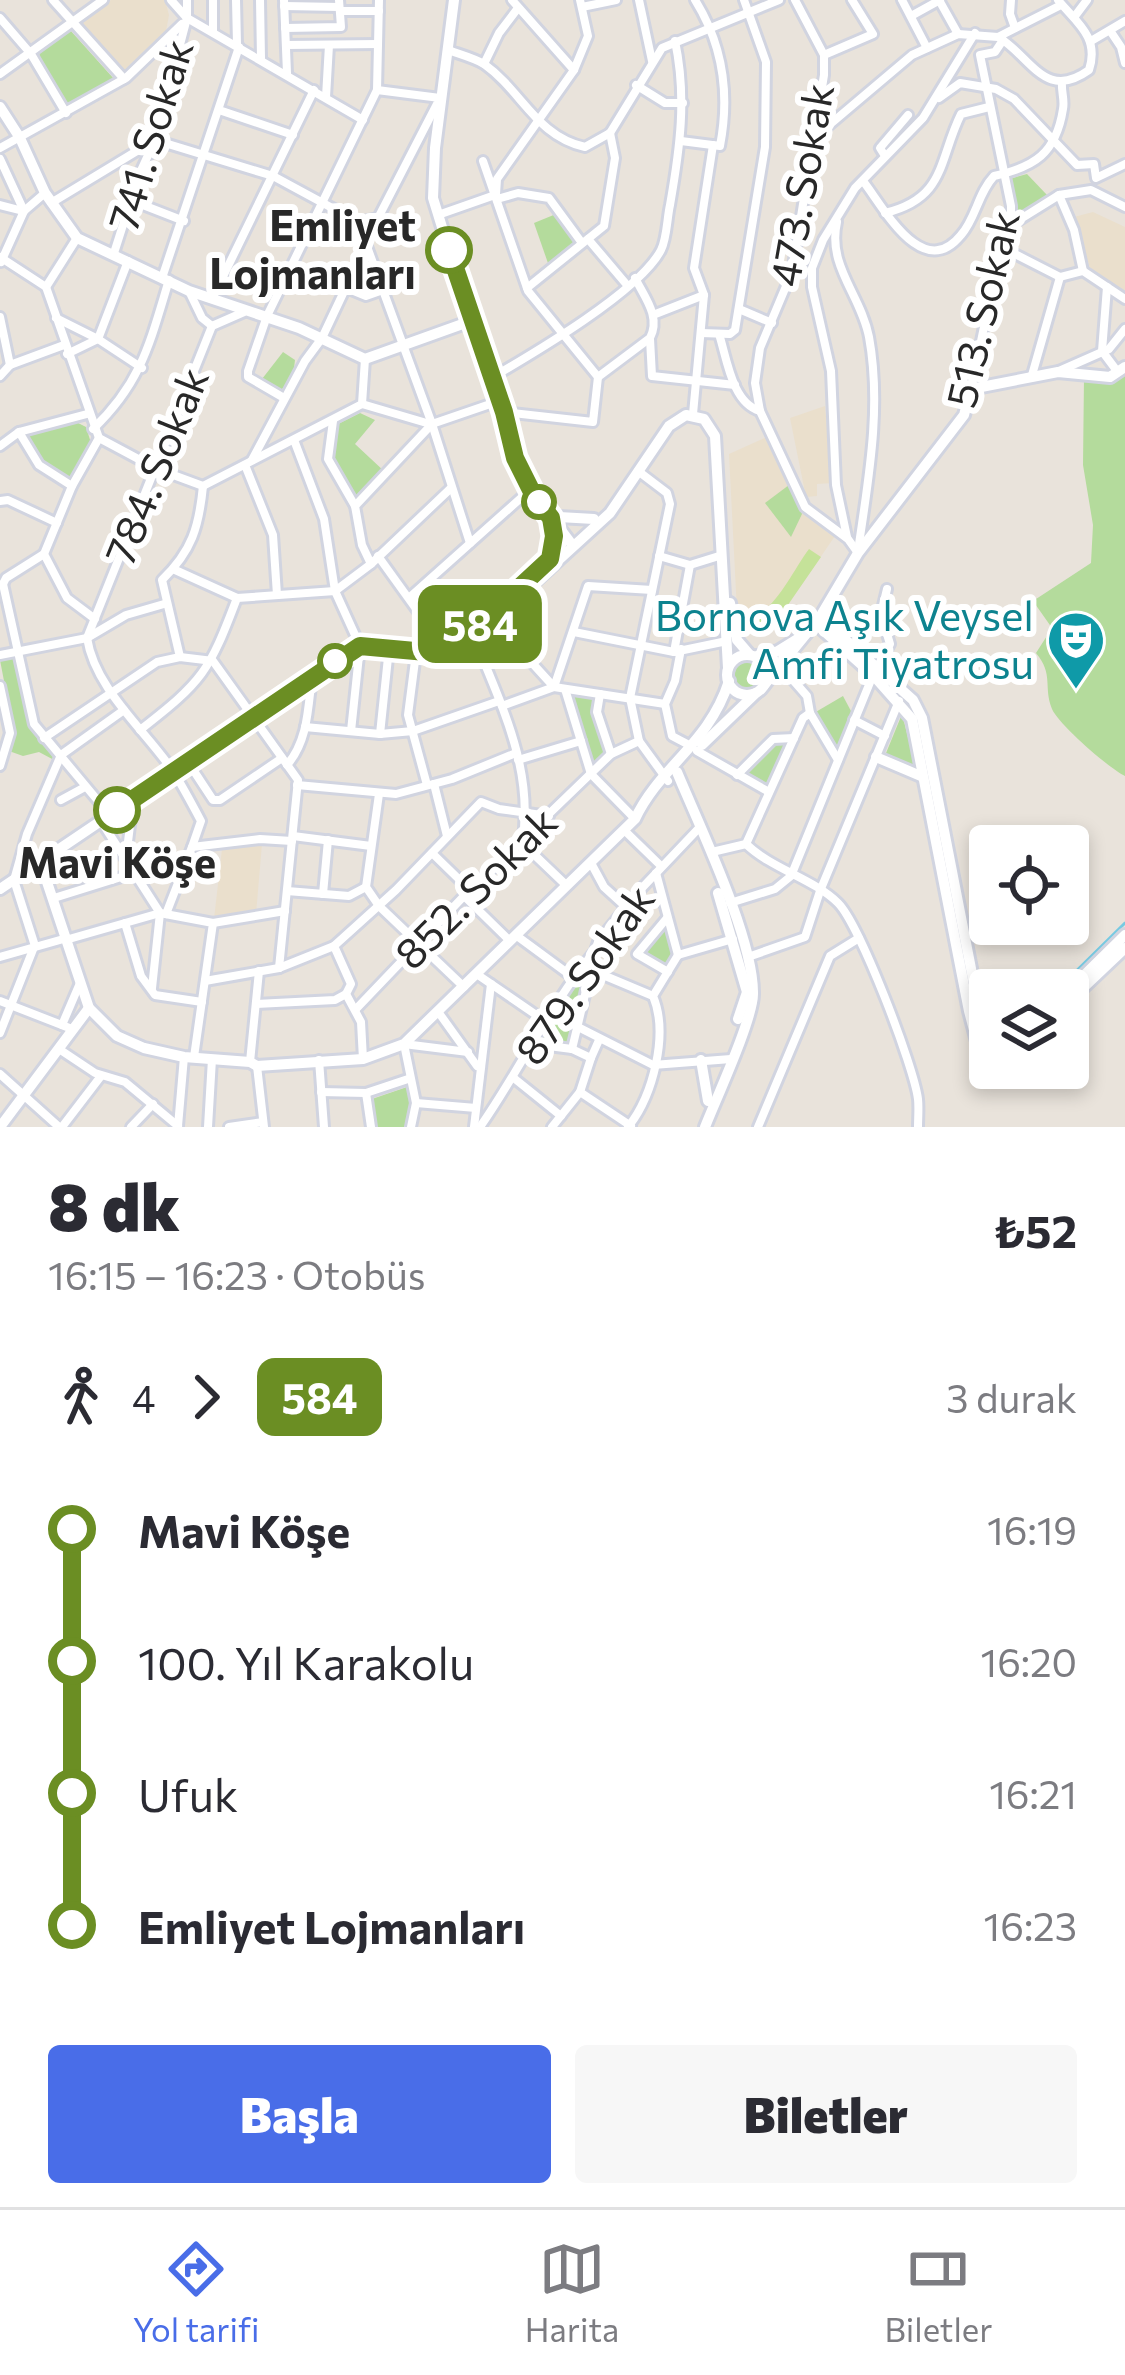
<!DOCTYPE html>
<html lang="tr">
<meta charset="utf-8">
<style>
body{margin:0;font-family:Commissioner,sans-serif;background:#f7f7f7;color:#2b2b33;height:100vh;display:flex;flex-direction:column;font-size:45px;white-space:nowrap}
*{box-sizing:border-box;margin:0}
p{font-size:39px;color:#7c7c81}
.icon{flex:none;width:66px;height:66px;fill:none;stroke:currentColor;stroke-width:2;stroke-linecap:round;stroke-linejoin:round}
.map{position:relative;height:1127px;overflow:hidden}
.details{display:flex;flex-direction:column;background:#fff;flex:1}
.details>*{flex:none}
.badge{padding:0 24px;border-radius:18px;font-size:42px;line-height:78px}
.tools{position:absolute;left:969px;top:825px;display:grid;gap:24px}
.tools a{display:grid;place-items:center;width:120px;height:120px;border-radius:12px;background:#fff;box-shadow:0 6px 18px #0003;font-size:60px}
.map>.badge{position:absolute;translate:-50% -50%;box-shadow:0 0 0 6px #fff}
.legs{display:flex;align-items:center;gap:18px;height:132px;padding:0 48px;font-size:39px}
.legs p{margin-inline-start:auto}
.head{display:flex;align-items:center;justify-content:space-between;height:204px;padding:0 48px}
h1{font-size:66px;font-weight:800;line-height:90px}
.primary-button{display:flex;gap:24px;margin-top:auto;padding:24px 48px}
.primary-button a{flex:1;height:138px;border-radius:12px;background:#496de8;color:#fff;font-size:48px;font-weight:800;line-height:138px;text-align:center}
.primary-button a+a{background:#f7f7f7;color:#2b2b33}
ul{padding:0 48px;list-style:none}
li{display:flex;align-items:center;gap:42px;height:132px;font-size:45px}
li i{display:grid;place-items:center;width:18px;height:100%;margin:0 15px;background:currentColor}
li i::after{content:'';width:30px;height:30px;margin:-15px;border:9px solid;border-radius:50%;background:#fff}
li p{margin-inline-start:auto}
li:first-child i{background:linear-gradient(#0000 50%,currentColor 0)}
li:last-child i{background:linear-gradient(currentColor 50%,#0000 0)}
.tabs{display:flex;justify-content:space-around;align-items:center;height:168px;border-top:3px solid #e1e1e2;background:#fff;font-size:33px;color:#7c7c81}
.tabs a{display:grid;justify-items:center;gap:6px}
.tabs .on{color:#496de8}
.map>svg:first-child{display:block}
.education{fill:#eadfcc}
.green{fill:#b4db9c}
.pitch{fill:#c5e299}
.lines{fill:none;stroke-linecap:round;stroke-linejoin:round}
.stream{stroke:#77cae2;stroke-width:3}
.street-casing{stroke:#d1d4e0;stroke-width:14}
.secondary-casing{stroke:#d1d4e0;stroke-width:16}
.street{stroke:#fff;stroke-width:8}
.secondary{stroke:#fff;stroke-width:10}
.line-1-casing{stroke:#fff;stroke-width:27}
.line-1{stroke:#6b8e23;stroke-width:18}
.stop-1-dot{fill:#fff;stroke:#6b8e23;stroke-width:6}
.labels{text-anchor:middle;stroke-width:12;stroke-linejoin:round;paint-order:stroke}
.street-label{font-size:42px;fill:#282828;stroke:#fff}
.stop-label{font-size:42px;font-weight:bold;fill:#282828;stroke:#fff;text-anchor:end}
.culture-label{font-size:42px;fill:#0d838f;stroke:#fff;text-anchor:end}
</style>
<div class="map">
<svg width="1125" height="1127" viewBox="0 0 1125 1127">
<rect width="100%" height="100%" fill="#e9e3db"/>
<g class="education">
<polygon points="111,0 165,0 169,15 165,36 124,73 79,25"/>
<polygon points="1093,212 1125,227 1125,292 1090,268 1074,217"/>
<polygon points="825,406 832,483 817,484 817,496 806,497 790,418"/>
<polygon points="769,436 800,506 835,536 772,628 738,631 729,454"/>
<polygon points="262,844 256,914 214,919 222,849"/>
</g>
<g class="green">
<polygon points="70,30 114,79 68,108 39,58 40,51"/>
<polygon points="1027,174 1047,195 1016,217 1009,179"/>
<polygon points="556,214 579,243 549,266 534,223"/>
<polygon points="283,352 295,360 293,376 278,394 249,377 262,379"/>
<path d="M1125 369V776C1110 769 1059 725 1052 709 1043 686 1054 675 1036 653L1052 628 1033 601 1091 563 1093 525 1083 465 1084 377Z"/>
<polygon points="360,413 375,420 355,444 385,472 356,504 330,460 334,426"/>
<polygon points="76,422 86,427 91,443 68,480 41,464 25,435"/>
<polygon points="789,485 802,514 791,537 765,503"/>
<circle cx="747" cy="675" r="20"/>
<polygon points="14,658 32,730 57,755 54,760 39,752 23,756 9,751 13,728 0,660"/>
<polygon points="571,691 598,695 608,754 592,769"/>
<polygon points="843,696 852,713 837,750 814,713"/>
<polygon points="902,714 917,773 884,758"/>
<polygon points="794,738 769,792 737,775 766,744"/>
<polygon points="665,924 674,951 665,966 641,952"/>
<polygon points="592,959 570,1043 539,1039 546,1023"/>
<polygon points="407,1087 414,1104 408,1127 375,1127 372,1099"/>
</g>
<path class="pitch" d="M809 549 821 557 772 628 761 629 753 617C777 607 792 572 809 549Z"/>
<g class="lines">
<polyline class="stream" points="1057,990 1125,923"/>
<g class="street-casing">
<g id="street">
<polyline points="53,0 124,79"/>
<polyline points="171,0 187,18 363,120"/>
<polyline points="236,0 237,44"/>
<polyline points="260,0 261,58"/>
<polyline points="284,0 287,73"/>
<polyline points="512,0 574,70"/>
<polyline points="639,0 652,61"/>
<polyline points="795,0 824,55 824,75 792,272 760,348 755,383 760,411 805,507 848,539 858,553"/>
<polyline points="902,0 927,48"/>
<polyline points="939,0 958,34"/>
<polyline points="1011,0 1010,14 1015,28"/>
<polyline points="284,6 339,7"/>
<polyline points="582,7 616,0"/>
<polyline points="343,11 379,11"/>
<polyline points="911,16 940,0"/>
<polyline points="1075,16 1087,0"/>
<polyline points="0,18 31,54 66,113"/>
<polyline points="285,28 341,27 339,0"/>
<polyline points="213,31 213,0"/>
<polyline points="1111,32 1121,47 1125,63"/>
<path d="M1000 38C1032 59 1046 101 1089 70 1100 37 1076 22 1058 0"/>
<polyline points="1091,41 1125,21"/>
<polyline points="286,45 378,44"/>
<path d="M448 50C459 54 474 58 484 64 522 91 536 136 585 147L610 133 662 48 779 0"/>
<polyline points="824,55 873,34 852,0"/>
<polyline points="484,64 499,33 518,8"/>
<polyline points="0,74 103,0"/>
<polyline points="636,85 665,103 683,103"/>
<polyline points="326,97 329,45"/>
<polyline points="939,98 960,83 996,89 1014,99 1077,165 1094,164 1096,178 1125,164"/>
<polyline points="219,110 293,135"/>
<polyline points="815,137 912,55 958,34 998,37 1061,5"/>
<path d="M681 141 720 146C730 94 723 45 695 0"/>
<polyline points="0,148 126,78 182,24"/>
<polyline points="885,156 880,148 908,115"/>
<polyline points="0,159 24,211"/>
<polyline points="483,161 528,291 598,377 593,422 504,412"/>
<path d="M863 181C883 206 922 283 961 235 976 218 978 193 994 176 1034 167 1056 154 1063 109 1065 100 1061 92 1062 81"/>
<polyline points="496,194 497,179 574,70 588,36 580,0"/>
<polyline points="1059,195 1074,230 1083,271"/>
<polyline points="497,199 518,193 549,198 582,243"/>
<polyline points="130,200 184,221"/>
<polyline points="51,203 155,140 273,176 358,222 432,424 470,543"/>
<polyline points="0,205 23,211"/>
<path d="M885 213C946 198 938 161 961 114L989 107"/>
<polyline points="438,215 495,195"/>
<polyline points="358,222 378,218 440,98 377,90"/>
<path d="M837 222C827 266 861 295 869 337 882 408 868 481 858 551"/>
<polyline points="1011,225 1059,195 1091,190 1125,207"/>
<polyline points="588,239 627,285"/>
<polyline points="1005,249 1060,277 1083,271 1125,299"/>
<polyline points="114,253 139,175 155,140 187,18 187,0"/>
<polyline points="0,257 46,287 99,438 157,469 203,486"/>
<polyline points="1,262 24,211 45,193"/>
<polyline points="293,266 366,296 383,290"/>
<polyline points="163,275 239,47"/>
<polyline points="46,287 77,238"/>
<polyline points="1107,287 1102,351 1117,371"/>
<polyline points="527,288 604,226 615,158 610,133"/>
<polyline points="189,291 202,318 212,326"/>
<polyline points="212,299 314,90"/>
<polyline points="739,309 772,323"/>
<polyline points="653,315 704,295"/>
<polyline points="0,317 10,365"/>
<polyline points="56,318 98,339 142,368"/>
<polyline points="701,333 730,334 735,330 765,147 766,62 744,0"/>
<path d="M719 334C727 359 732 403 760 411"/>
<polyline points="650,339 652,376 735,385"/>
<polyline points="67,354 98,339 128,261"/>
<polyline points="1059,371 1109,349 1125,329"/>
<polyline points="1032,375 1060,277"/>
<polyline points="0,376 10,365 64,345"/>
<path d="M493 377C534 353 640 291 661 250 667 238 667 218 670 205 680 148 687 97 675 41"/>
<path d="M598 377 650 338C661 317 645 298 635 278"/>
<polyline points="971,389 994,279 1011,225 1011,206 980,55 995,52 1003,40"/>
<polyline points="284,398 248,377 248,371 267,316 377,90 379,0"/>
<polyline points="362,404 430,424"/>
<polyline points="693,414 704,295 694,268 713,145"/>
<polyline points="333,421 328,459 355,506"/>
<path d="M93 429C142 382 150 342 169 280"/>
<polyline points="19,432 39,465 72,486"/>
<polyline points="294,440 324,519 335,591 360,646 351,731"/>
<polyline points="0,446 19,432 87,414"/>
<polyline points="252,460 305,361 322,338 365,247"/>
<polyline points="245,465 273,535 277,595"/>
<polyline points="638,471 667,493 670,504 630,698 639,741 668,781"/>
<polyline points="203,486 362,404 365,359"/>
<polyline points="0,501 8,500 57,523"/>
<polyline points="847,537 836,485 831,371 812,287 812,268 823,240 855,188 923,118 975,33"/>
<polyline points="44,554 67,598 95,619"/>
<polyline points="378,556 447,652"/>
<polyline points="659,556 690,565 719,556"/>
<polyline points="371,564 362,545 355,506 432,424 499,401"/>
<polyline points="173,569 237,598 335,591 371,564 450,489"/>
<polyline points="3,584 34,724 109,814"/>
<polyline points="3,584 6,578 44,554 72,486 99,438"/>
<polyline points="410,597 531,489"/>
<polyline points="493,620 554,687 665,704"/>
<polyline points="574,632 674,652 727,641"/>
<path d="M474 637C500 703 535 770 522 843L566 885"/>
<polyline points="87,638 212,326 244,312"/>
<path d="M87 638C95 689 145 730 173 771 183 787 192 804 201 821L192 847"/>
<polyline points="681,649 675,681 665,704 672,736 691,746"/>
<polyline points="674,652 690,565"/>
<polyline points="416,653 408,715 427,785"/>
<polyline points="0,655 87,638 126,615 164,604"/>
<path d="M180 657 162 580C192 551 199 527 203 486"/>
<polyline points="786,672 807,696 810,713"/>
<polyline points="0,686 10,733 0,766"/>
<polyline points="565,689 591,774 635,819"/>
<polyline points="600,694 597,712 611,754"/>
<polyline points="502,706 554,687 588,586 652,590"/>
<polyline points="854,720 885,736"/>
<polyline points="305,727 380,734 413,731 499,701"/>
<path d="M140 730C203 681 209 672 237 598"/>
<polyline points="380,734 389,648"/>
<polyline points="44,738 157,662 180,657 213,661 298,780 279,968"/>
<polyline points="697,751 769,792"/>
<polyline points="518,760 581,741"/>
<polyline points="188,762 213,800 220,800 282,758"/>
<path d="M287 765C308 741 308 708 312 676"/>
<polyline points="737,775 773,739 794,738"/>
<polyline points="434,784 447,836"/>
<polyline points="297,785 396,794 452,779 516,753"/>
<polyline points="379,794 366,887 379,906 464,987"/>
<polyline points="61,800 85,787"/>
<polyline points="101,821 160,913 213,923 194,1057"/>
<polyline points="624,830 661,866"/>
<polyline points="293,836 371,846"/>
<path d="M746 844C772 869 814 879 838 903 860 925 914 1067 918 1099 919 1108 918 1118 918 1127"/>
<polyline points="712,852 746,844 803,718 810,713 838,760"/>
<polyline points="432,853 470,890"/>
<polyline points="126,858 133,801"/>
<polyline points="591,863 604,887 626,907"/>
<polyline points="656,873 678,955"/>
<polyline points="287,891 349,896 366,887"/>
<polyline points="323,894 328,840"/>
<polyline points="464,896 510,941"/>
<polyline points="54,898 134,873"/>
<polyline points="730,903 775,889 791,876 873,675 890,644 881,614 887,589"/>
<polyline points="166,914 192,847 260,839 292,841"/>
<polyline points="667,918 637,954 668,972"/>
<polyline points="125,923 141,976 155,995 202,1002"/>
<polyline points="213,923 285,911"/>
<polyline points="517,936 574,978"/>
<polyline points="69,939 160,913"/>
<polyline points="35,946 14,880 27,834 61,755 124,710"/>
<polyline points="678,955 733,939"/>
<polyline points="0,957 67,938"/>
<polyline points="748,957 805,937 820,891 899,701"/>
<polyline points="591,970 653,996"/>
<polyline points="478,975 545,1021"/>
<polyline points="205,981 279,968 334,946"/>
<polyline points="152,988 160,913"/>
<polyline points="0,1001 72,1029"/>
<polyline points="256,1004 335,1000 346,994"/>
<polyline points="356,1009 464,896 611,754 639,741"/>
<polyline points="439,1013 477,1066"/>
<polyline points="62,1025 80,983"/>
<polyline points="578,1027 653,1065 731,1059"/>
<polyline points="0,1033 34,947"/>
<polyline points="533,1044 572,1049 591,1058 599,1040"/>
<polyline points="59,1049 95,1073 125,1082 178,1126"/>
<polyline points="572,1049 594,957"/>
<polyline points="363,1059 361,1022 346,994 351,984 334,946 396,890 481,802 499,809 549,816"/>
<polyline points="319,1060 324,1127"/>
<polyline points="250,1062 259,971"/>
<polyline points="257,1066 264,1127"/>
<polyline points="0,1074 59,1127"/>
<polyline points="515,1079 561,1116"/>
<polyline points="321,1092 366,1093 408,1079"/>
<polyline points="580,1092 631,1126"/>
<polyline points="366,1093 371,1127"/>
<polyline points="416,1103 476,1108"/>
<polyline points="178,1126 184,1057"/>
<polyline points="62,1127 101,1076"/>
<polyline points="131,1127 153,1104"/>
<polyline points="208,1127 212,1059"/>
<polyline points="229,1127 263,1122"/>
<polyline points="411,1127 416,1103 404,1044 468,1052"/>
<polyline points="474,1127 491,984"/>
<path d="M480 1127C520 1070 550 1004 595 951L598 942 641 889 698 829"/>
<polyline points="552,1127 580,1092 591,1058"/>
<path d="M628 1127C653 1096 669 1034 653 996L678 955"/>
<polyline points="758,1127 830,956 859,938"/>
</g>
</g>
<g class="secondary-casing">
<g id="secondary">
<polyline points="454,0 435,148 433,198 471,321 504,412 515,458 534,494 573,546"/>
<polyline points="0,107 20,138 45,193 77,238 189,291 299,328 365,359 471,321"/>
<polyline points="559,517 594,519"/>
<polyline points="550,559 554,536 552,521"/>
<polyline points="730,603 737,640 749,654"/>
<polyline points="820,617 913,700 922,718 984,1035 990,1045"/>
<polyline points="815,623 873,675 912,719 969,1011 979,1049 990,1056"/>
<circle cx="747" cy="675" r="20"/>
<polyline points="757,656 778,651 799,638"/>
<polyline points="765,684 820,617 858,553 964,415 971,389 1058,372 1110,377 1125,367"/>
<polyline points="702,745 756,693"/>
<polyline points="876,757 923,777"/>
<path d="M677 772C699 825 754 939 753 994 753 1019 716 1099 705 1127"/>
<path d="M40 861 89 1008 117 1036 144 1048 184 1057 250 1062 257 1066 363 1059 404 1044 635 819C660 766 709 744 729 681"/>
<polyline points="0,889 360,646 416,653 458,652 610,513 669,426 686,415 704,419 715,436 728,668"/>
<polyline points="718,893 747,992 738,1019"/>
<polyline points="1068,991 1125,935"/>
<polyline points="1068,1002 1125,948"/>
<polyline points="701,1060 708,1101"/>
<polyline points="0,1127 89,1008"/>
</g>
</g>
<use href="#street" class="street"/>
<use href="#secondary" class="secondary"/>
</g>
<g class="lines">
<g class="line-1-casing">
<polyline id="line-1" points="117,810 360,646 448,654 550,559 554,536 551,518 533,494 515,458 504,412 449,250"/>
</g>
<use href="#line-1" class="line-1"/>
</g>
<defs>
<g id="theatre-pin" transform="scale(3)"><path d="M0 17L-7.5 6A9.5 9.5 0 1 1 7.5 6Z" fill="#0f9aa8" stroke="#fff"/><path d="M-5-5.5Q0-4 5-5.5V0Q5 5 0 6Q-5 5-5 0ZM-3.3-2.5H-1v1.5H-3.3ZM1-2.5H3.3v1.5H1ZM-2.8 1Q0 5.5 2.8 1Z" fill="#fff"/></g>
</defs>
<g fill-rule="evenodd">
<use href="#theatre-pin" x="1076" y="640"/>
</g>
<g class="stop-1-dot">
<circle cx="449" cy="250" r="21"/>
<circle cx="539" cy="502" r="15"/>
<circle cx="335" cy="661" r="15"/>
<circle cx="117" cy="810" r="21"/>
</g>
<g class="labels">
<g class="street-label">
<text transform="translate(151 135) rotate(-73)" y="15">741. Sokak</text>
<text transform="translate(802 185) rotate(-80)" y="15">473. Sokak</text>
<text transform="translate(983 309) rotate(-77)" y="15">513. Sokak</text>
<text transform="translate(157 466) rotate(-68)" y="15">784. Sokak</text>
<text transform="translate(476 888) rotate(-45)" y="15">852. Sokak</text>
<text transform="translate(585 975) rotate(-55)" y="15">879. Sokak</text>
</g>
<g class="stop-label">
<text x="416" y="241">Emliyet<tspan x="416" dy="48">Lojmanları</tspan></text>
<text x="117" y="878" text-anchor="middle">Mavi Köşe</text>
</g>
<g class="culture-label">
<text x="1034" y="631">Bornova Aşık Veysel<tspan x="1034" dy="48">Amfi Tiyatrosu</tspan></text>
</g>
</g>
</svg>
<div class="tools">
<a><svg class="icon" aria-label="locate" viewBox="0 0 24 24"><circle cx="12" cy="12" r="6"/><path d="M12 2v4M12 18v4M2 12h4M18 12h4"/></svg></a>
<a><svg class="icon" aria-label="layers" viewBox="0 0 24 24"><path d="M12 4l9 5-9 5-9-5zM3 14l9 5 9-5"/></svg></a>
</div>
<b class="badge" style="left:480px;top:624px;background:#6b8e23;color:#fff">584</b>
</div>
<section class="details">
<div class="head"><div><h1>8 dk</h1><p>16:15 – 16:23 · Otobüs</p></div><b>₺52</b></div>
<div class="legs"><svg class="icon" aria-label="walk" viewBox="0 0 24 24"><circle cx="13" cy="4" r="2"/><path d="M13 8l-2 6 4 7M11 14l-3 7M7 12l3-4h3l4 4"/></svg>4<svg class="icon" aria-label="forward" viewBox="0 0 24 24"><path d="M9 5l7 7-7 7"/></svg><b class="badge" style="background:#6b8e23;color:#fff">584</b><p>3 durak</p></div>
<ul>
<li><i style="color:#6b8e23"></i><b>Mavi Köşe</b><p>16:19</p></li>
<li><i style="color:#6b8e23"></i><span>100. Yıl Karakolu</span><p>16:20</p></li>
<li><i style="color:#6b8e23"></i><span>Ufuk</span><p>16:21</p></li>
<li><i style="color:#6b8e23"></i><b>Emliyet Lojmanları</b><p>16:23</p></li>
</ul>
<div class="primary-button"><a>Başla</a><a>Biletler</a></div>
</section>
<nav class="tabs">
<a class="on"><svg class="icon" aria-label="directions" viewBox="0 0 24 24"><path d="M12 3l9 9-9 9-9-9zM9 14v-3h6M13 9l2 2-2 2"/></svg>Yol tarifi</a>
<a><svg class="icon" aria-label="map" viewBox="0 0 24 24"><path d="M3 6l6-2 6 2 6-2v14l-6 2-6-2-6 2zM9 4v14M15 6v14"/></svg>Harita</a>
<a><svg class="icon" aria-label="tickets" viewBox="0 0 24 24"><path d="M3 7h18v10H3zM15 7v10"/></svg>Biletler</a>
</nav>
